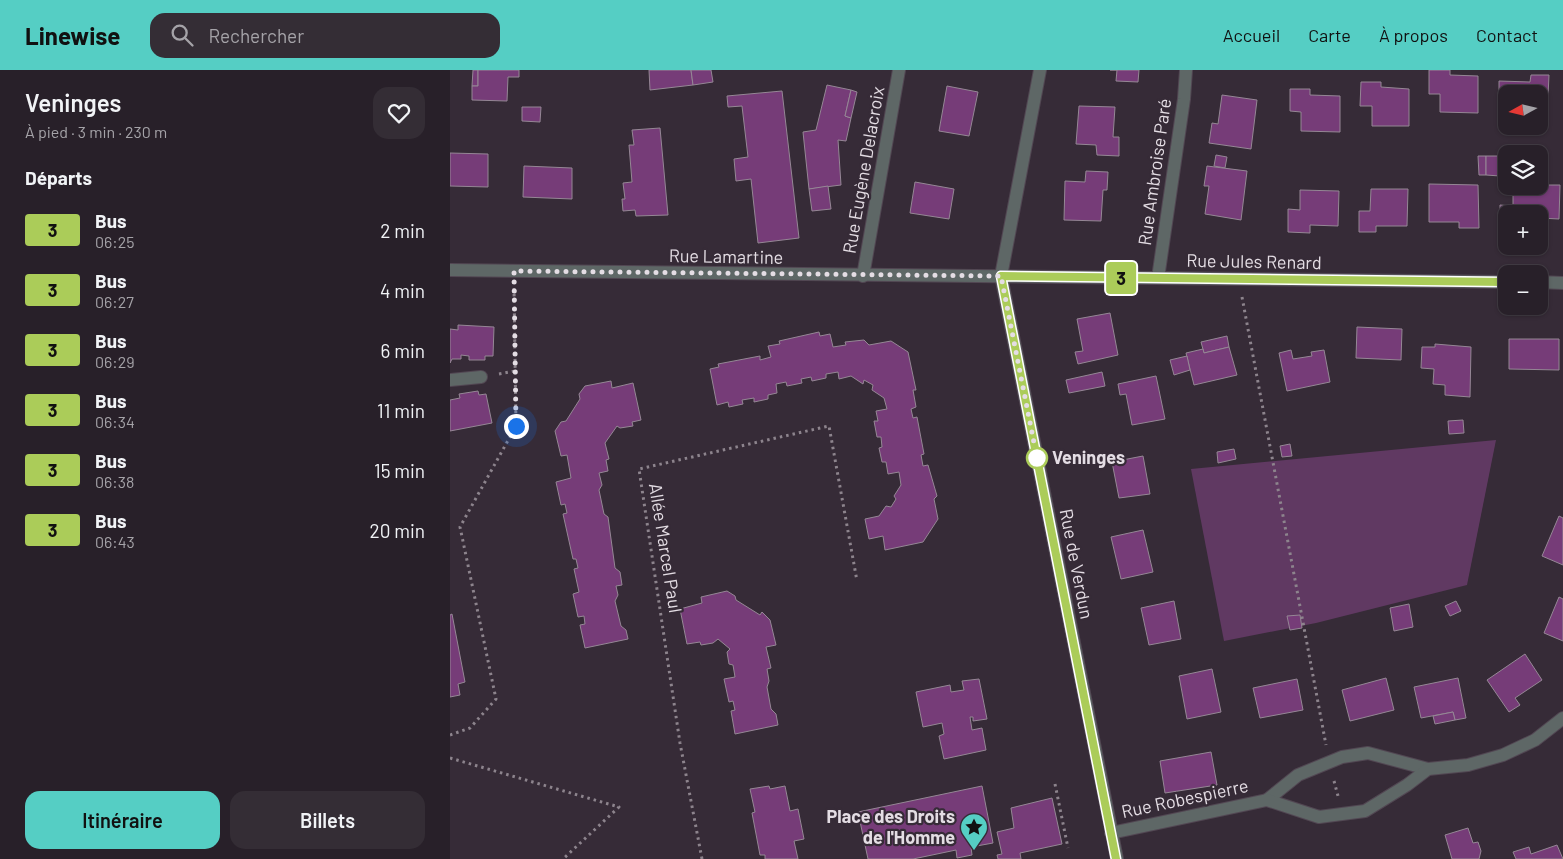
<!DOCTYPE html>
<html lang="fr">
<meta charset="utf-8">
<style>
body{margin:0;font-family:Barlow,sans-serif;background:#342d35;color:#f1f3f6;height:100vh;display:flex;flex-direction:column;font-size:19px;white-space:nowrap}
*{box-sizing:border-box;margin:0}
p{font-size:16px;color:#a5a3a8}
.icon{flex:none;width:28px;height:28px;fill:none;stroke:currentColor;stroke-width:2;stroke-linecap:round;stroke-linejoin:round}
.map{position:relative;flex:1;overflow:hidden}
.drawer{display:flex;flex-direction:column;background:#282029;width:450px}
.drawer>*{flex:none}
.badge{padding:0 10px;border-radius:4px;font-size:18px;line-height:32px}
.needle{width:32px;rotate:262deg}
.fabs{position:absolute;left:1048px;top:15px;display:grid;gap:10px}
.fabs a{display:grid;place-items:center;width:50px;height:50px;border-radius:10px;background:#282029;box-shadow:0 1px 4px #0004,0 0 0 1px #443e46;font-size:25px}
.you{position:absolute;width:25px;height:25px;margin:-12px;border:4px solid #fff;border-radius:50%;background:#1a73e8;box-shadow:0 0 0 8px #1a73e833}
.map>.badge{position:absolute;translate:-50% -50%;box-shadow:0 0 0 2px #fff}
h2{padding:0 25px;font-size:19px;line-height:45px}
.round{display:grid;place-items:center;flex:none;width:52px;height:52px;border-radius:15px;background:#342d35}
.overview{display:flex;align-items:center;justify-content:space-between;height:85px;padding:0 25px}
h1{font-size:24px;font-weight:600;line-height:38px}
.primary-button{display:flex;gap:10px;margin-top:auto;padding:10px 25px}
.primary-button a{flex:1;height:58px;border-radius:15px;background:#55cec4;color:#111;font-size:20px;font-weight:600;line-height:58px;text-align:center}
.primary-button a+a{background:#342d35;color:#f1f3f6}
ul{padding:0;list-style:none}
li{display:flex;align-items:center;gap:15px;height:60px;padding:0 25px}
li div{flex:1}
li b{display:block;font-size:19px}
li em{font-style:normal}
li .badge{min-width:55px;font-weight:700;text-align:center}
header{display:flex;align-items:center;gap:30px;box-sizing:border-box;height:70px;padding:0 25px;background:#55cec4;color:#111}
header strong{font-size:24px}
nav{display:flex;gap:28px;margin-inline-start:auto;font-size:18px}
.search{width:350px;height:45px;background:#342d35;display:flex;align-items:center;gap:12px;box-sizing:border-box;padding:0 18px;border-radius:15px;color:#a5a3a8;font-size:19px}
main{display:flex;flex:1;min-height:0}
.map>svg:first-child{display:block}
.green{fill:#603962}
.building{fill:#763c78;stroke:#958795}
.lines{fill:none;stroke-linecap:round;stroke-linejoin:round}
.minor-casing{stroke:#524753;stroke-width:14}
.path{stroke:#8d848d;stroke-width:3;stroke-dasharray:2.5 4;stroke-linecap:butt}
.minor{stroke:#5e6766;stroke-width:12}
.line-casing{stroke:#fff;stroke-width:11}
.line{stroke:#abcc59;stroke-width:8}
.walk{stroke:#e4dde4;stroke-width:5;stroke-dasharray:0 9}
.stop-dot{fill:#fff;stroke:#abcc59;stroke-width:2.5}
.labels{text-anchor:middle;stroke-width:4.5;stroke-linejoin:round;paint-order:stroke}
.street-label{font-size:18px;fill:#e4dde4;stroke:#362b37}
.stop-label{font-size:18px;font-weight:bold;fill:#e4dde4;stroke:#362b37;text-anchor:start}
.poi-label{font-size:18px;font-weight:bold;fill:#e4dde4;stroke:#362b37;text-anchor:end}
</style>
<header>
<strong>Linewise</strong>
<div class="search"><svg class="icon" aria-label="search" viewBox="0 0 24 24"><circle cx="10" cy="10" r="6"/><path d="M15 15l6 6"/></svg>Rechercher</div>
<nav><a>Accueil</a><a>Carte</a><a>À propos</a><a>Contact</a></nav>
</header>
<main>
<section class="drawer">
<div class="overview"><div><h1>Veninges</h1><p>À pied · 3 min · 230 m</p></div><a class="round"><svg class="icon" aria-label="heart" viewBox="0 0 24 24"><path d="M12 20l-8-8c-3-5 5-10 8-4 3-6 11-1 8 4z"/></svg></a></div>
<h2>Départs</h2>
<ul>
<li><span class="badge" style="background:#abcc59;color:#111">3</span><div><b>Bus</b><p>06:25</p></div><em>2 min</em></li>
<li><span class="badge" style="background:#abcc59;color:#111">3</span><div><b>Bus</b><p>06:27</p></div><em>4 min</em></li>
<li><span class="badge" style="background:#abcc59;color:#111">3</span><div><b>Bus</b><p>06:29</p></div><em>6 min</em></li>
<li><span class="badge" style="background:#abcc59;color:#111">3</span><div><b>Bus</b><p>06:34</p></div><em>11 min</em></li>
<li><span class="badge" style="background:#abcc59;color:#111">3</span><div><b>Bus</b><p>06:38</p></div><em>15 min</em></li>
<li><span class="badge" style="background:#abcc59;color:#111">3</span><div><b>Bus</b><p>06:43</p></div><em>20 min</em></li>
</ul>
<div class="primary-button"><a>Itinéraire</a><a>Billets</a></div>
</section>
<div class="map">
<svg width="1113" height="789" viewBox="0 0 1113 789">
<rect width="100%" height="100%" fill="#362b37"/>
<polygon class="green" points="1046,370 1017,515 866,553 774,571 741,399"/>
<g class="building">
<polygon points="23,0 28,0 28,16 22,16"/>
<polygon points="28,0 69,0 69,7 58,7 57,31 22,30 22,16 28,16"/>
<polygon points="199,0 241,0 243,15 200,20"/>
<polygon points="241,0 261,0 263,12 243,15"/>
<polygon points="660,0 689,0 688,12 666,11 667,0"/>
<polygon points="979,0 1000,0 1000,5 1028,6 1028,43 990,42 990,24 979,24"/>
<polygon points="1081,5 1099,5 1097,48 1089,47 1089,24 1056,24 1056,47 1049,47 1049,11 1080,12"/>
<polygon points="911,12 931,12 931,17 959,19 959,56 922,56 922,36 910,36"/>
<polygon points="377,15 401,20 395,46 401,48 396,71 388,70 391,115 359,119 353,62 366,60"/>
<polygon points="497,16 528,22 519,66 489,61"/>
<polygon points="840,19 860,19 860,25 890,26 890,62 851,61 851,42 840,41"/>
<polygon points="401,20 407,22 401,48 395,46"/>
<polygon points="332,21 349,168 308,173 301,109 286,111 284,89 298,87 292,36 278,37 277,26"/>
<polygon points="772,25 807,30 801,79 759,73 762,53 768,54"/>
<polygon points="629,36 665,37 663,67 669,67 669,86 647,85 646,75 626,74"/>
<polygon points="72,37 91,37 90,52 72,51"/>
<polygon points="210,58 218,145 186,146 185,140 173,141 172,129 175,129 173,113 182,112 179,75 184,75 182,60"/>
<polygon points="0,83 38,84 38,117 0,116"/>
<polygon points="766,85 777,87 775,98 764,96"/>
<polygon points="1028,86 1036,86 1036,105 1029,105"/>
<polygon points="1036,86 1049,86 1050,106 1036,105"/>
<polygon points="74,96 122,98 122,129 73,127"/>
<polygon points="757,96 797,101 791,150 755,144 759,116 754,116"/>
<polygon points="636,101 658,102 657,120 653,120 651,151 614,150 615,111 635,112"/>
<polygon points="465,112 504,119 499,149 460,143"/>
<polygon points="979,114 1028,115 1029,158 1009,158 1009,152 979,152"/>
<polygon points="1089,115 1110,115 1109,149 1089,148 1089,144 1056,144 1056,157 1050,156 1050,135 1063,136 1063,116"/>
<polygon points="378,116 381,139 362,141 359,119"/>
<polygon points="921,119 958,119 957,156 926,156 926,162 909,162 909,141 920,141"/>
<polygon points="850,120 889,121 888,156 860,155 860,163 838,162 838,139 850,140"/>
<polygon points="660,243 668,285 628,294 625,282 633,281 627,249"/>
<polygon points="8,255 44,257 43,286 35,286 35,290 19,290 19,286 11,285 11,289 2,289 0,293 0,259 8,260"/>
<polygon points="907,257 952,259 951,290 906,288"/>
<polygon points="369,262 370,266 380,264 383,277 396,275 395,272 414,270 419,275 441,271 458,282 466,320 463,320 466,337 461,339 463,348 467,347 474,384 471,385 473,396 478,395 487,426 484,429 488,449 473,472 435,480 433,466 419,469 415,449 429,446 436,436 441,437 446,429 444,426 451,415 449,402 438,404 436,392 432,392 429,378 432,377 431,367 427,367 424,351 428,351 426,341 437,339 434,328 422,320 423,315 414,310 413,314 401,306 389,309 388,302 376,304 376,308 362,311 361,307 351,309 352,313 337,316 336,312 326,314 327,323 318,325 318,329 304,332 304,328 292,330 293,334 279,337 278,332 267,335 260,299 269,297 268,294 310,286 310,290 321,287 318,276 330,274 329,271"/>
<polygon points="777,266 779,277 754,283 751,272"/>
<polygon points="1059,269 1109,269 1109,300 1059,299"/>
<polygon points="985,274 1021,277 1020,327 995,325 995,315 983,314 984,299 971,298 972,277 985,277"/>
<polygon points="779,277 787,305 744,315 736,283 753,279 754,283"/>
<polygon points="841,280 843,289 862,286 861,282 874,280 880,312 837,321 829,283"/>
<polygon points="737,286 740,300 724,305 720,290"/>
<polygon points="652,302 655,316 619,323 616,310"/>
<polygon points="706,306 715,349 682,355 676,324 670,325 668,314"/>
<polygon points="161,311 162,318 183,313 191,350 182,352 183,356 170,358 167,356 155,373 159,389 156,390 158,401 149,403 152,415 149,420 154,444 158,447 165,498 170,502 172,515 166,516 168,525 165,531 171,556 176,560 178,569 135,578 130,555 135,554 134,546 128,547 123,524 129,522 124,499 128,498 126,489 123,489 113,444 117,443 115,434 111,435 106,412 121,408 117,385 111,386 105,361 111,352 116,351 130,329 129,324 135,316"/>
<polygon points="28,321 29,325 36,324 42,353 0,361 0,330 10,328 9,324"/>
<polygon points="1013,350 1014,363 999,364 998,351"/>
<polygon points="840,374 842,386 832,387 830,376"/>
<polygon points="784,379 786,389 768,393 767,382"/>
<polygon points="693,386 700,424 669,428 662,392"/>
<polygon points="1109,446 1113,448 1113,495 1092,486"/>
<polygon points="693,460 703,502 671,509 661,467"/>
<polygon points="277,521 285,526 286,530 310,545 312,542 320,550 326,575 316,577 321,598 317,599 319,611 317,617 321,639 326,644 328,655 285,664 281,641 285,640 283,631 279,632 274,609 285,607 283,595 279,594 277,582 280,579 268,569 263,573 251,575 250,572 237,574 230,539 252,533 251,527"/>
<polygon points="1109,527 1113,529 1113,571 1094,563"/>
<polygon points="724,531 731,569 699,575 691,538"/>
<polygon points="1006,531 1011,541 1000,546 995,536"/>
<polygon points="959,534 963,557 944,561 940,538"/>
<polygon points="2,544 15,612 8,614 10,625 0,627 0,545"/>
<polygon points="850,545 852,558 840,560 837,546"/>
<polygon points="1075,584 1092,610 1065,628 1070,635 1059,642 1037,610"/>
<polygon points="762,599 771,642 737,649 729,606"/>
<polygon points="936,608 944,640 900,651 892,620"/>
<polygon points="1008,608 1016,648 1005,650 1003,642 971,648 964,617"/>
<polygon points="529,609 537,649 523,651 523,647 520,647 522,660 532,658 536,680 494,689 489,666 494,664 492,653 473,657 466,622 500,615 501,622 514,620 512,611"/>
<polygon points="847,609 853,640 810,648 803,618"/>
<polygon points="1003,642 1005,650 985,654 983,646"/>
<polygon points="761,682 767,715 715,723 710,691"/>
<polygon points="319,716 320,719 335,716 340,741 348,739 354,769 344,771 348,789 315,789 315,785 310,785 302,743 305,742 300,719"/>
<polygon points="532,716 543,773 521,777 522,785 507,788 506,780 463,789 418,789 408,742"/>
<polygon points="602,728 612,774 570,783 571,789 548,789 547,785 552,784 547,762 564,758 561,738"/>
<polygon points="1018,758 1023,773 1028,772 1031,781 1029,789 1002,789 995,765"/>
<polygon points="1107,775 1113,789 1066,789 1063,782 1079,777 1081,784"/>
</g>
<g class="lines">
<g class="minor-casing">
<g id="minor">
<polyline points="590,0 551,206 667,789"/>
<polyline points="0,200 1056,212"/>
<polyline points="413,206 449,0"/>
<polyline points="708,208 734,29 736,0"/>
<polyline points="1089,212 1113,213"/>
<polyline points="0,310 31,307"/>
<polyline points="817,730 848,705 892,687 918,683 978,699"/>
<polyline points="661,763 817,730 869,747 915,741 957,715 978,699 1018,695 1053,685 1085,670 1113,648"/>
</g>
</g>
<g class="path">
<polyline points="792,227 876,675"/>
<polyline points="49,304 65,301"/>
<polyline points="0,665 20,658 46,629 10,457 66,356 64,218"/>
<polyline points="0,688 169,737 113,789"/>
<polyline points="884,711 888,726"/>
<polyline points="605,714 618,778"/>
<polyline points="252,789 230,673 189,399 379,356 407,511"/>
</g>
<use href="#minor" class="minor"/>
</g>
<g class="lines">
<g class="line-casing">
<polyline id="line" points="666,789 551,206 1056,212"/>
</g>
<use href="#line" class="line"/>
<polyline class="walk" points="66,356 64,201 551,206 587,388"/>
</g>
<defs>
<g id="sight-pin" transform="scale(1.4375)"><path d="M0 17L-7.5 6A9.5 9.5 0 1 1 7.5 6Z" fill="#55cec4" stroke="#362b37"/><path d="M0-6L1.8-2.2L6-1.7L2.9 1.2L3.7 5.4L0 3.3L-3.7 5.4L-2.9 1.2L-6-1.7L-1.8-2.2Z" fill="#111"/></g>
</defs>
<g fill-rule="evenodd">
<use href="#sight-pin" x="524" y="757"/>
</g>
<circle class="stop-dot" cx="587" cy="388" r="10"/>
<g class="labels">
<g class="street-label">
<text transform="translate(414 100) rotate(-80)" y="6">Rue Eugène Delacroix</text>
<text transform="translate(705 102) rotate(-82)" y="6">Rue Ambroise Paré</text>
<text transform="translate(276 187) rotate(1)" y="6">Rue Lamartine</text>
<text transform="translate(804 192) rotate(1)" y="6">Rue Jules Renard</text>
<text transform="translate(215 478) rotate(81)" y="6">Allée Marcel Paul</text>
<text transform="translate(626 494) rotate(79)" y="6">Rue de Verdun</text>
<text transform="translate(735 729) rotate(-12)" y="6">Rue Robespierre</text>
</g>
<g class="stop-label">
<text x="602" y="394">Veninges</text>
</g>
<g class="poi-label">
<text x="505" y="753">Place des Droits<tspan x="505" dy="21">de l'Homme</tspan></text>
</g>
</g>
</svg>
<div class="fabs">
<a><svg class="needle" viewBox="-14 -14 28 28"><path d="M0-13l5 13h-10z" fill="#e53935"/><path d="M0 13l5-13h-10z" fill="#a5a3a8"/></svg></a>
<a><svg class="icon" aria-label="layers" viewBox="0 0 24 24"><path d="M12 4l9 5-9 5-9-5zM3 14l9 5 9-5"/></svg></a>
<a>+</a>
<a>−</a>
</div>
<div class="you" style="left:66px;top:356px"></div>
<b class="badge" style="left:671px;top:208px;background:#abcc59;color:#111">3</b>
</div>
</main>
